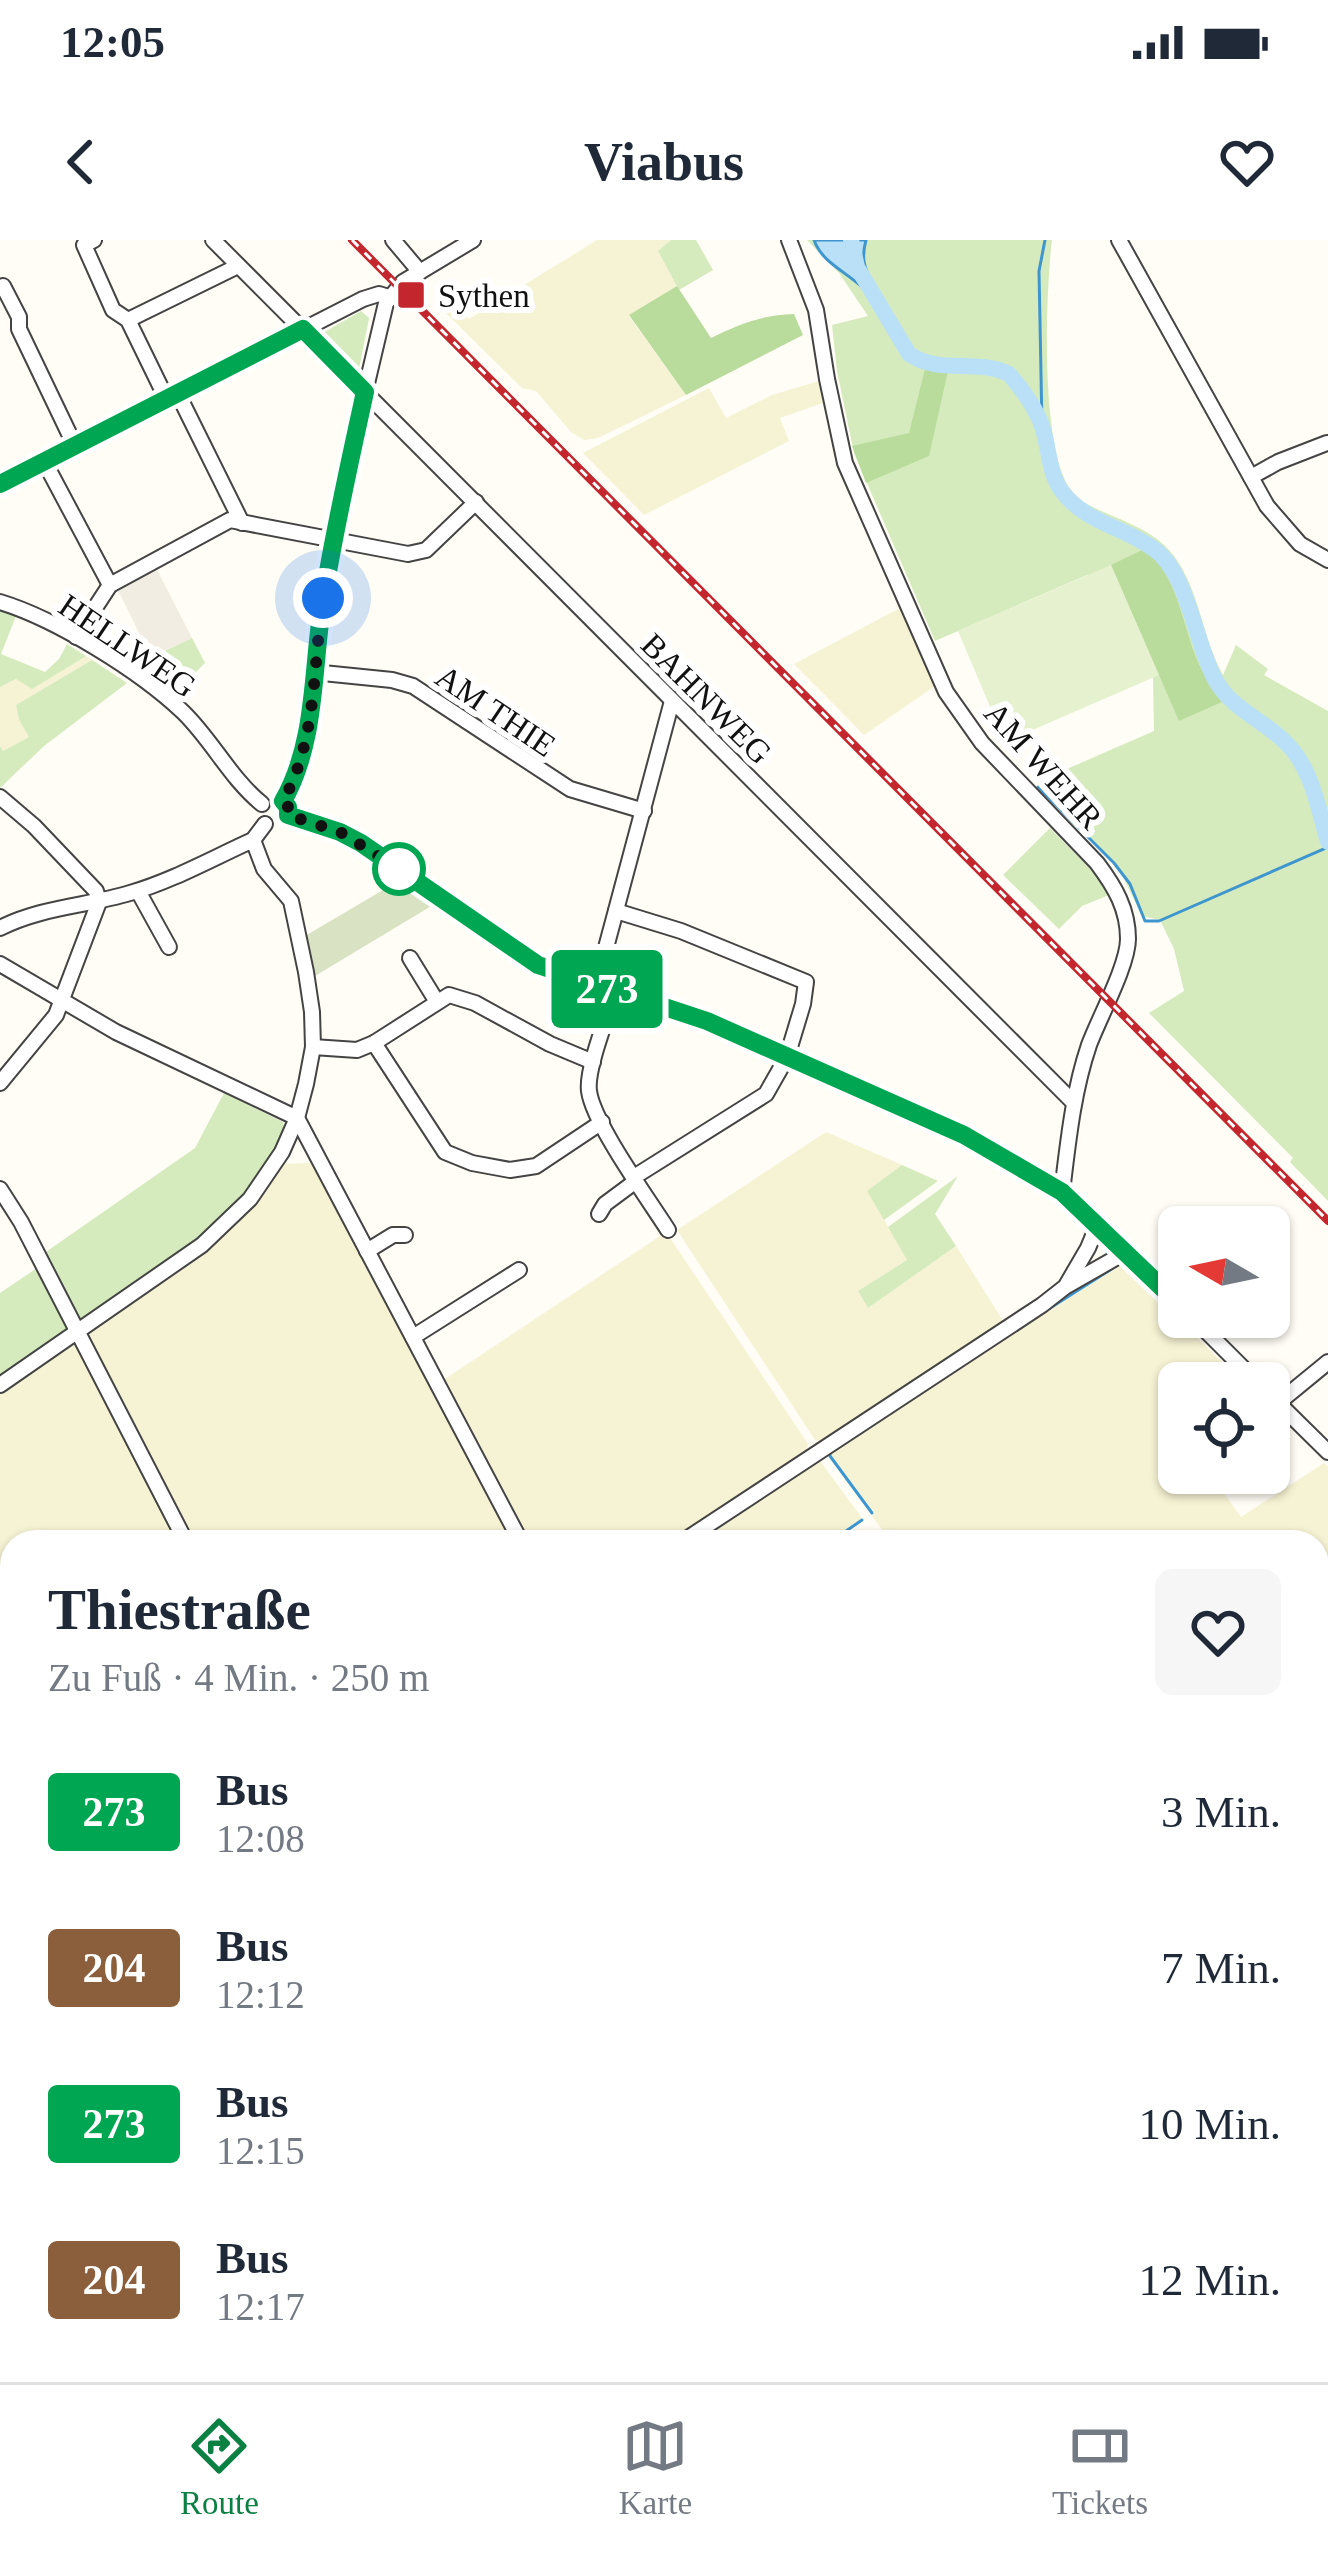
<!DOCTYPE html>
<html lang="de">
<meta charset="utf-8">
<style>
body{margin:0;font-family:"Times New Roman",serif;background:#f6f6f7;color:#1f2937;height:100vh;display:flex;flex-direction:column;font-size:45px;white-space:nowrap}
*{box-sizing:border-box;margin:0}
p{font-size:39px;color:#747a83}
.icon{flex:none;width:66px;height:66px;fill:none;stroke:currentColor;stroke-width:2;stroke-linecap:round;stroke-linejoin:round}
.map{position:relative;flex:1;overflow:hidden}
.details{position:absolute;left:0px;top:1290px;width:1329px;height:852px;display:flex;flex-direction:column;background:#fff;border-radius:36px 36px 0 0;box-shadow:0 3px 9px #0004}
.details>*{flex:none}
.badge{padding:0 24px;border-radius:9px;font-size:42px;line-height:78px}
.needle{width:78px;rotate:279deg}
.controls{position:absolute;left:1158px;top:966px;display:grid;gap:24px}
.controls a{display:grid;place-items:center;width:132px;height:132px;border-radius:18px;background:#fff;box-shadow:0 3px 9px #0004;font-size:60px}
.you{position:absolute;width:60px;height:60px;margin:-30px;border:9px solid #fff;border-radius:50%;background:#1a73e8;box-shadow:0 0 0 18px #1a73e833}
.map>.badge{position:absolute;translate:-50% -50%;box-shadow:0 0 0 6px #fff}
.round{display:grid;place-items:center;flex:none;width:126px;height:126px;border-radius:18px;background:#f6f6f7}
.head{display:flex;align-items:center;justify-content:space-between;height:204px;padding:0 48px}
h1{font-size:57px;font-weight:700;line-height:90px}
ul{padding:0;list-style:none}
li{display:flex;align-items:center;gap:36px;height:156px;padding:0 48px}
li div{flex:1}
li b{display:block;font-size:45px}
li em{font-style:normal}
li .badge{min-width:132px;font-weight:700;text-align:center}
.status{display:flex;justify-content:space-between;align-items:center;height:84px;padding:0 60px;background:#fff;direction:ltr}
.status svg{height:33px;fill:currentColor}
header{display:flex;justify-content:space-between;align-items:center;height:156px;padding:0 48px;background:#fff;font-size:54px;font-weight:700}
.menu{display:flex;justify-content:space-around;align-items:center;height:168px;border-top:3px solid #e0e1e3;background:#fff;font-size:33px;color:#747a83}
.menu a{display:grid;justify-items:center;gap:6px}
.menu .current{color:#0b8043}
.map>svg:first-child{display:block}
.farmland{fill:#f6f3d4}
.green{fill:#d5ebbd}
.forest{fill:#b9dc9c}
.cemetery{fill:#d9e3c4}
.pitch{fill:#e6f2cf}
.plaza{fill:#f1ede2}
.water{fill:#b9e0f7;stroke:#3f96cf;stroke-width:3}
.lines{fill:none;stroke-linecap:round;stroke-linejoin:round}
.stream{stroke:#3f96cf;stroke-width:3}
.river{stroke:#b9e0f7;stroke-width:16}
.minor-casing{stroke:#444;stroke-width:18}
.minor{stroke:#fff;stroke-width:14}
.rail-casing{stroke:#c4262e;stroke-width:8}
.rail{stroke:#fff;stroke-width:3;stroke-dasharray:9;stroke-linecap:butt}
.line-casing{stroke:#fff;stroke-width:27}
.line{stroke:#00a651;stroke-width:18}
.walk{stroke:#111;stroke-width:12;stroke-dasharray:0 21.6}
.poi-dot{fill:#c4262e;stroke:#fff;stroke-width:4.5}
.stop-dot{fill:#fff;stroke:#00a651;stroke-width:6}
.labels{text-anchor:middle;stroke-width:12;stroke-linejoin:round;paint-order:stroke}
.poi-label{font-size:33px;fill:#111;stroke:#fff;text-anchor:start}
.street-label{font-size:33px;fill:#111;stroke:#fff}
</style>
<div class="status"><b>12:05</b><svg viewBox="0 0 49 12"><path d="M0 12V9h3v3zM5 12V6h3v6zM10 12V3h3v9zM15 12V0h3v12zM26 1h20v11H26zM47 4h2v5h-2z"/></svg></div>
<header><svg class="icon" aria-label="back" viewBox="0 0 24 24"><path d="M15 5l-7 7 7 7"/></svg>Viabus<svg class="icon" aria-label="heart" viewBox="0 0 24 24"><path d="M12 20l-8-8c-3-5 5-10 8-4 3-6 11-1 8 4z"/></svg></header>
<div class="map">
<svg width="1328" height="2142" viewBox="0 0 1328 2142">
<rect width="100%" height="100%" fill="#fffdf5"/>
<g class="farmland">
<polygon points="597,0 671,0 658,11 677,46 629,76 686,155 598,198 584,200 571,192 536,151 522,148 446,73 455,65 469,79"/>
<polygon points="819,141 823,163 780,178 789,201 644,275 583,213 709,148 726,178 772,155"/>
<polygon points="900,368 935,446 864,495 794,424"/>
<polygon points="86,416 92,420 16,465 19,480 29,497 3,511 0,506 0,447 16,439 32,448"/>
<polygon points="826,892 902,925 868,951 907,1020 858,1051 868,1068 956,1006 1005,1084 821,1201 815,1200 677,990"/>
<polygon points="313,923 513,1302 193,1302 86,1099 88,1090 200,1016 234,986 264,953 281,924"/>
<polygon points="666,992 808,1204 806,1214 676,1302 531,1302 445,1139"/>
<polygon points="1123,1024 1230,1130 1210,1143 1179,1143 1179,1233 1209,1233 1241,1277 1324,1223 1328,1227 1328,1585 1317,1592 1317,1302 891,1302 872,1276 875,1273 831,1215 833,1208"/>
<polygon points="72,1102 79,1104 183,1302 12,1302 12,1597 0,1579 0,1151"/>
<polygon points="814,1220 820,1221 862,1278 827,1302 691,1302"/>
<polygon points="0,1597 12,1614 12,1755 0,1764"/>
<polygon points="1328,1609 1328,1956 1317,1964 1317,1616"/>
<polygon points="0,1893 12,1903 12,2130 65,2130 59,2142 0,2142"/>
<polygon points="1328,1972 1328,2142 1253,2142 1258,2130 1317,2130 1317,1983"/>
<polygon points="70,2130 265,2130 279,2142 64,2142"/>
<polygon points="278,2130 462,2130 444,2142 292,2142"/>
<polygon points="478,2130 744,2130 752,2142 459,2142"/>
<polygon points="836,2130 1004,2130 1002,2134 1008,2130 1130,2130 1166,2142 932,2142 927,2135 918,2142 909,2139 904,2142 836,2142"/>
</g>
<g class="green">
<polygon points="671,0 696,0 713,30 679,50 658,11"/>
<path d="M807 0H1052C1046 48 1037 231 1080 260 1111 279 1151 285 1174 316 1200 351 1202 397 1223 435L1236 405 1268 429 1264 435 1328 471V961L1290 922 1293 918 1149 773 1184 751 1174 709 1160 680 1142 676 1123 637 1112 622 1037 542 1154 491 1153 437 1087 335 935 401 854 213 837 131 832 85 868 76 839 33Z"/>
<polygon points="361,71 369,78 358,134 321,94"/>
<polygon points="0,370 16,376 1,414 45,432 59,419 67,404 86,416 32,449 16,439 0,447"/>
<polygon points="192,398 205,423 175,453 139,423"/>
<polygon points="92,420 127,443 44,506 0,548 0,506 3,511 29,497 19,480 16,465"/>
<polygon points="1050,588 1098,637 1109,655 1082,666 1059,689 1003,635"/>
<polygon points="224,853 283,882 286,893 279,910 228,979 85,1082 78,1080 43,1014 195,908"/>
<polygon points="902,925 938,941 884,980 867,951"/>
<polygon points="958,936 935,974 956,1006 868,1068 858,1051 907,1020 888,987"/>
<polygon points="40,1026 71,1085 69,1093 0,1140 0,1053"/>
</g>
<g class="forest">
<path d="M677 46 711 98C739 84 762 75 794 74L803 95 686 155 629 75Z"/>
<polygon points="925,129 948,131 929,216 866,243 852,206 909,193"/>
<path d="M1144 309C1180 335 1182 392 1202 430 1208 441 1216 451 1224 461L1179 481 1111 325Z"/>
</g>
<polygon class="cemetery" points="400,640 433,665 315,736 305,696"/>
<polygon class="pitch" points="1111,325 1159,435 1005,502 958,391"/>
<polygon class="plaza" points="155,326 192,398 151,417 116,346"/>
<path class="water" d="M814 0H866C861 18 864 28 873 44L864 49C847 32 822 23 814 0Z"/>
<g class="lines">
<g class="stream">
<polyline points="1042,186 1039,31 1045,0"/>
<polyline points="1038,547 1114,623 1130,644 1145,681 1159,681 1328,607"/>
<polyline points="1047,1070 1121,1023"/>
<polyline points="830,1213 830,1216 872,1273"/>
<polyline points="830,1302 862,1280"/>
<polyline points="1317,1966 1328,1958"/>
<polyline points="1244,2130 1248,2142"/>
</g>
<path class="river" d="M851 0 857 27 909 114C939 135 976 118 1009 134 1022 149 1037 170 1043 189 1049 209 1049 233 1061 250 1086 284 1123 286 1154 309 1189 334 1195 405 1216 441 1232 469 1263 480 1285 502 1312 527 1318 568 1328 602"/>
<g class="minor-casing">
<g id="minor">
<polyline points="94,0 84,5 113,70 128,80 167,160"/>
<polyline points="213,0 1074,863"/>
<polyline points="393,0 420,32"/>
<path d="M789 0 816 70 827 139 845 223 946 452 982 503 1097 623C1115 647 1128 669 1128 699 1128 725 1099 778 1089 805 1073 852 1068 903 1062 952"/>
<polyline points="1119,0 1267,266 1300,304 1328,320"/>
<polyline points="3,46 19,77 19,89 75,206"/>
<polyline points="128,80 238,26"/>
<polyline points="178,154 242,283"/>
<polyline points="44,221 110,345"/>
<polyline points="1251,237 1278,222 1327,203"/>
<polyline points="0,244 363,59 379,54 389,57"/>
<path d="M0 362C56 379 140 431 183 472 212 500 230 538 262 564"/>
<polyline points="76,397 110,345 230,280 408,314 426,310 476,262"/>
<polyline points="313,432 392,440 413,446 570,549 644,571"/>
<polyline points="0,557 34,586 96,651 99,662 56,775 0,843"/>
<polyline points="283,561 290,547 307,490 323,358 365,152 386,63 403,42 473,0"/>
<polyline points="288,575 340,593 361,603 539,725 707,781 964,895 1062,952 1179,1064"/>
<polyline points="138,651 169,707"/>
<polyline points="616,671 681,691 806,742 803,764 787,817 766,854 634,937"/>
<path d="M0 688C41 667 87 666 130 653 172 641 213 618 253 600L265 584"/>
<polyline points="410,718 437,762"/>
<polyline points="0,724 116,792 297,878 521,1302"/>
<polyline points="596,745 672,461"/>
<path d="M615 752C608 775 586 829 589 851 593 883 649 960 668 990"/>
<polyline points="374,803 445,912 472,923 510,930 536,926 602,882"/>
<polyline points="313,807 357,810 374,803 449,755 475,763 550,804 593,822"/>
<polyline points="0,949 21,982 186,1302"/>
<polyline points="599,974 605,964 636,941"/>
<polyline points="367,1011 393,995 405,995"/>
<polyline points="1067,1044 1088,1008 1098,984"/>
<polyline points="1192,1077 1258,1143"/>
<polyline points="413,1097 519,1030"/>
<polyline points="0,1145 202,1005 250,959 282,912 297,878 306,844 313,807 312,772 306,732 291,661 264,629 253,600"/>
<polyline points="1269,1154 1328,1212"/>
<polyline points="1278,1163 1328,1122"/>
<polyline points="682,1302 1042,1065 1065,1047 1126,1012"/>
<polyline points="0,1588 12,1606"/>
<polyline points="1317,1603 1328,1596"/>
<polyline points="0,1772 12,1763"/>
<polyline points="0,1888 12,1899"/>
<polyline points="271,2130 285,2142"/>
<polyline points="451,2142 470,2130"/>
<polyline points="830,2142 831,2130"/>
</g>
</g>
<use href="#minor" class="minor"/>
<g class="rail-casing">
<polyline id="rail" points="352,0 1328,981"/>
</g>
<use href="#rail" class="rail"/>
</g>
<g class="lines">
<g class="line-casing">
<path id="line" d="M0 244 303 89 365 152C350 221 334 291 323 361 312 427 317 502 283 561L288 567V575L340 592 361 603 538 725 707 781 964 895 1062 952 1179 1064"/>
</g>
<use href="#line" class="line"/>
<path class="walk" d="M323 358C313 424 317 501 283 561L288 567V575L340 592 399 629"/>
</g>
<rect class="poi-dot" x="396" y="40" width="30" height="30" rx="6"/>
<circle class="stop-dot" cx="399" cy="629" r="24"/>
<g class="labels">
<g class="poi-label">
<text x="438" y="67">Sythen</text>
</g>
<g class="street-label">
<text transform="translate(128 405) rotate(34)" y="12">HELLWEG</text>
<text transform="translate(707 458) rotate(45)" y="12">BAHNWEG</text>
<text transform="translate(496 470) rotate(34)" y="12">AM THIE</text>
<text transform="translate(1044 525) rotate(48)" y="12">AM WEHR</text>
</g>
</g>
</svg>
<div class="controls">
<a><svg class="needle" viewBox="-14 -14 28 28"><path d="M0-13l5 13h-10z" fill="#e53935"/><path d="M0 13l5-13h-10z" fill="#747a83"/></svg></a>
<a><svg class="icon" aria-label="locate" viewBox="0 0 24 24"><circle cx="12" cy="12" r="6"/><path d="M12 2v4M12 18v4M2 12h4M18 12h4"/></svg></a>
</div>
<div class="you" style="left:323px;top:358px"></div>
<b class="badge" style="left:607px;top:749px;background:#00a651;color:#fff">273</b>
<section class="details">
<div class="head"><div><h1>Thiestraße</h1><p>Zu Fuß · 4 Min. · 250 m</p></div><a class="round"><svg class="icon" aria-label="heart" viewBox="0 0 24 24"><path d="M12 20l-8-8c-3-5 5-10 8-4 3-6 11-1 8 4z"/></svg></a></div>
<ul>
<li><span class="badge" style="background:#00a651;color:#fff">273</span><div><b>Bus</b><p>12:08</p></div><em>3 Min.</em></li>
<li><span class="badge" style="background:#8b5e3c;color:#fff">204</span><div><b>Bus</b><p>12:12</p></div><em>7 Min.</em></li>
<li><span class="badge" style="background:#00a651;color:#fff">273</span><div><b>Bus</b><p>12:15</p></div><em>10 Min.</em></li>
<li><span class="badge" style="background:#8b5e3c;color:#fff">204</span><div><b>Bus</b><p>12:17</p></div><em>12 Min.</em></li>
</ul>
</section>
</div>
<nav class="menu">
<a class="current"><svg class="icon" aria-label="directions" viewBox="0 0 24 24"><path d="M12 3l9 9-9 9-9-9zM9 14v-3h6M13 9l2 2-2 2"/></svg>Route</a>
<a><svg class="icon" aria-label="map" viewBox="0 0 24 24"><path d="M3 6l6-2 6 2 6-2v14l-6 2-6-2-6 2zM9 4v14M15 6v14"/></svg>Karte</a>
<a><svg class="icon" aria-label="tickets" viewBox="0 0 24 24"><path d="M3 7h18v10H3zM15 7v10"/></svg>Tickets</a>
</nav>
